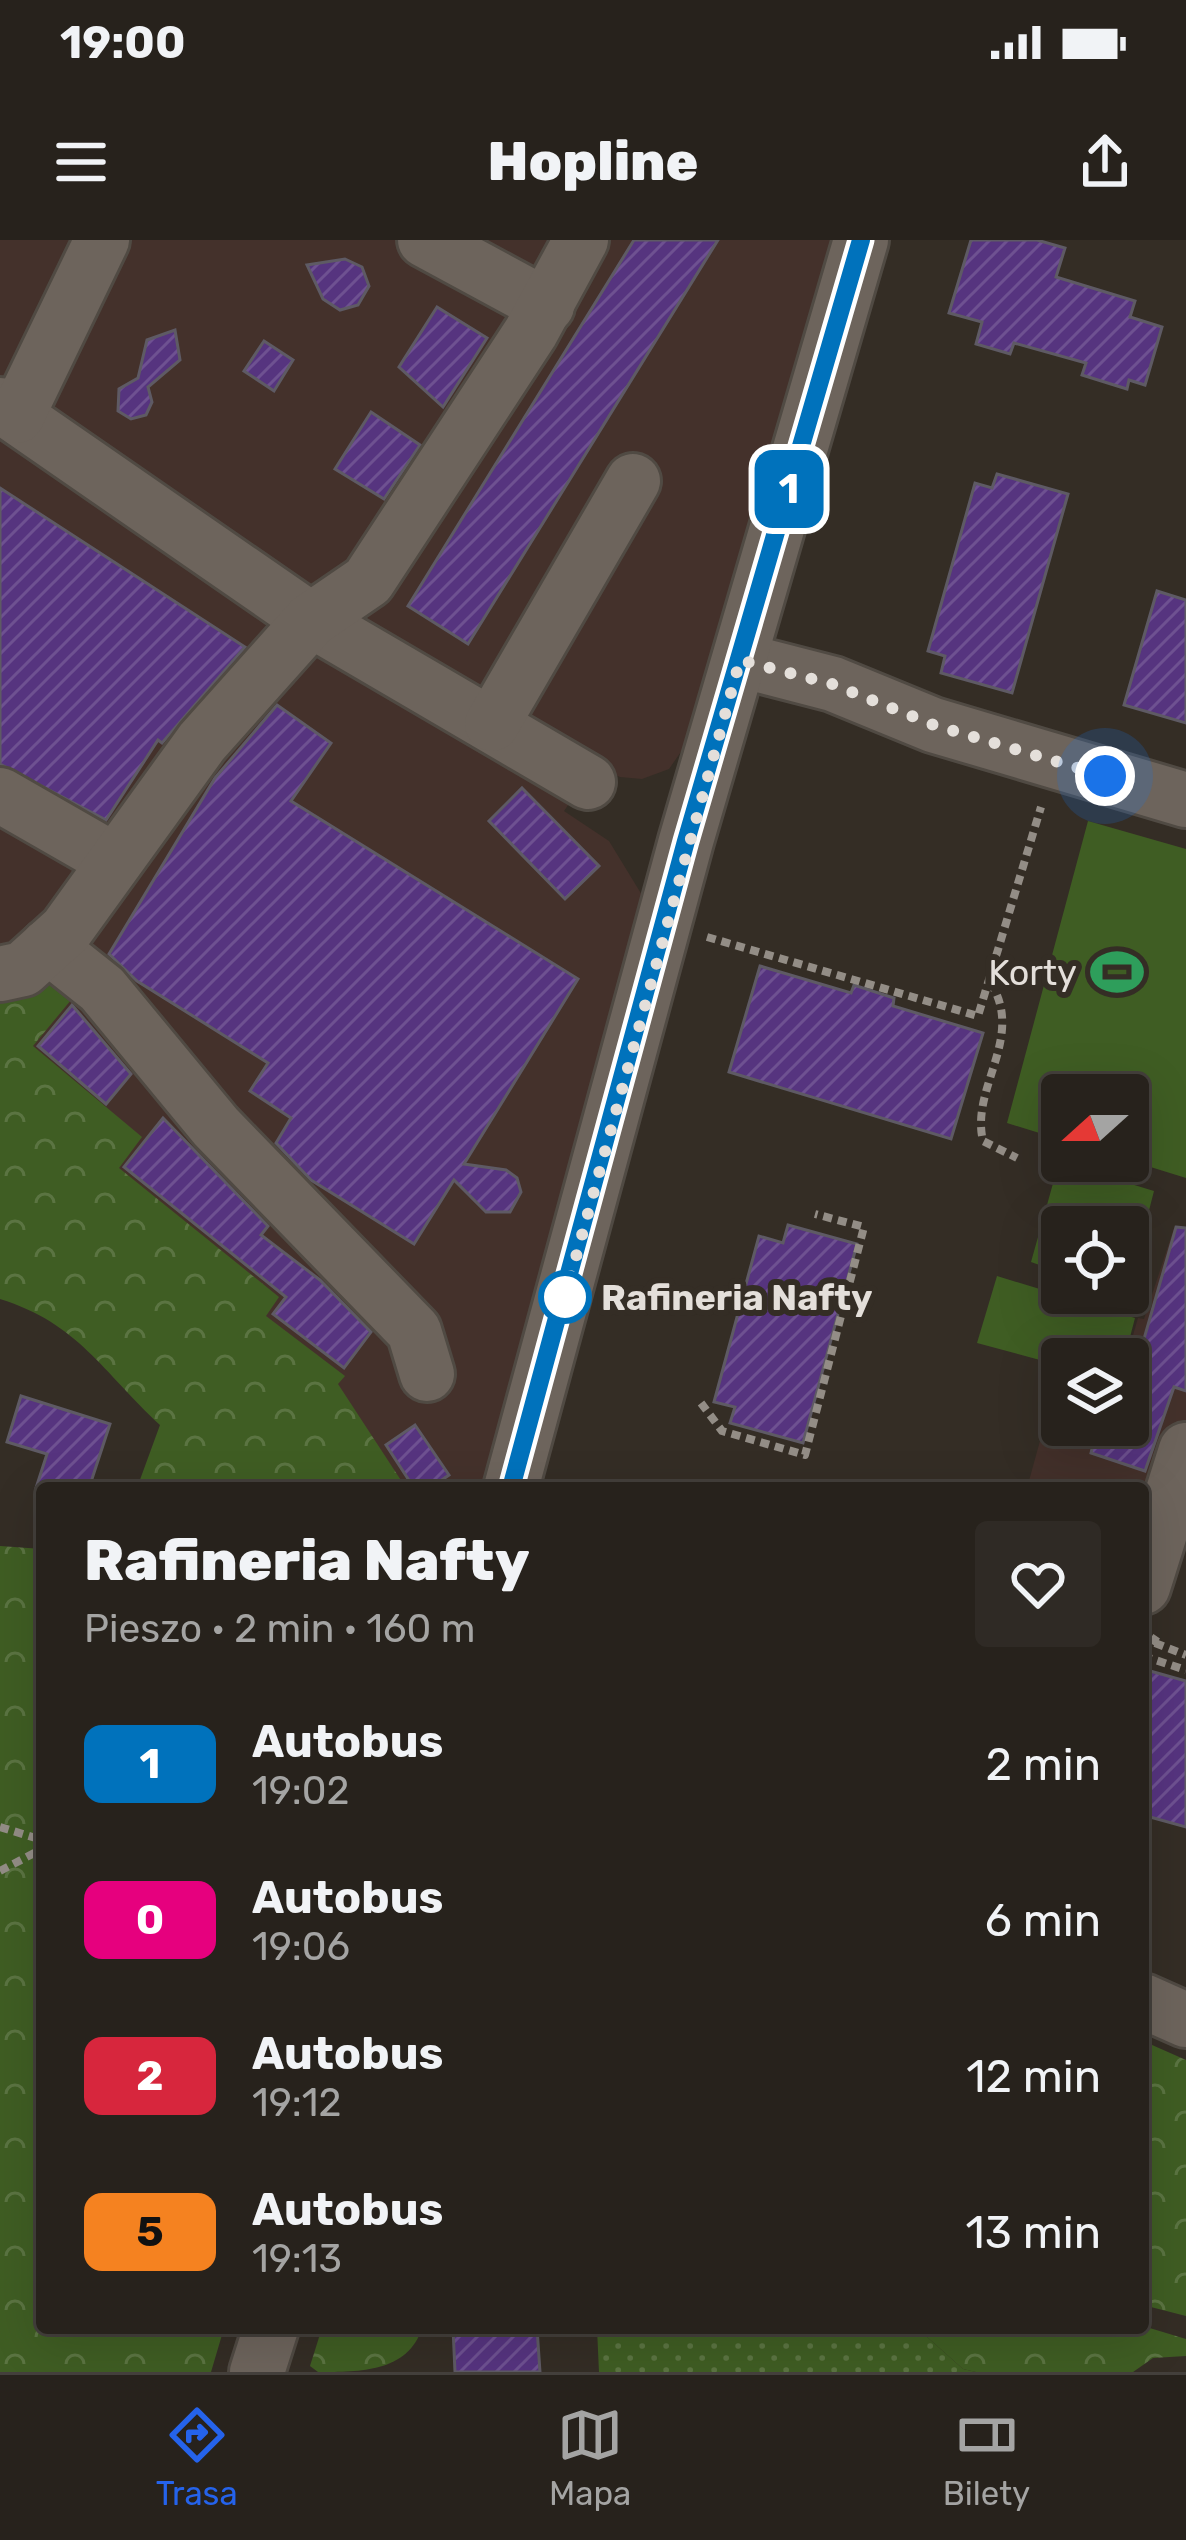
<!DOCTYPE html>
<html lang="pl">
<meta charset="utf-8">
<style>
body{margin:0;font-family:Rubik,sans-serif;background:#2f2a25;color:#f1f3f6;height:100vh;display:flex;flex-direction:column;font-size:45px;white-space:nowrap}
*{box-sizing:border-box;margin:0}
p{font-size:39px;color:#a4a4a3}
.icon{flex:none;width:66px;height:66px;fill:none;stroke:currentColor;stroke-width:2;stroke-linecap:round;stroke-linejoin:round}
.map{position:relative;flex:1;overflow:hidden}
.sheet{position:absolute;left:36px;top:1242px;width:1113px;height:852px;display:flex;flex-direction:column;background:#27221c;border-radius:12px;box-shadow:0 12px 48px #0002,0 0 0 3px #433f3b}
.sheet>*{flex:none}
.badge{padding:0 24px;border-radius:18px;font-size:42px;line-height:78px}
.needle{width:78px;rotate:249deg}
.buttons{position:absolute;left:1041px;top:834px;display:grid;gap:24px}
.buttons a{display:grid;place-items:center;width:108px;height:108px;border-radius:12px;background:#27221c;box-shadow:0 12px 48px #0002,0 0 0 3px #433f3b;font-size:60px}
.you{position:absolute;width:60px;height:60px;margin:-30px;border:9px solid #fff;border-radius:50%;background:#1a73e8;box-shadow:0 0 0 18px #1a73e833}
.map>.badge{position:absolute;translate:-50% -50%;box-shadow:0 0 0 6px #fff}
.round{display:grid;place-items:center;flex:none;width:126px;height:126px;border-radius:12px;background:#2f2a25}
.overview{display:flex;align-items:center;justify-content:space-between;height:204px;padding:0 48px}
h1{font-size:57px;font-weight:800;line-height:90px}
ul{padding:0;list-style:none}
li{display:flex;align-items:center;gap:36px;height:156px;padding:0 48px}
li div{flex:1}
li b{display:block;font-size:45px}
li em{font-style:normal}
li .badge{min-width:132px;font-weight:700;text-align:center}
.status{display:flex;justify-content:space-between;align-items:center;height:84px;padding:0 60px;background:#27221c;direction:ltr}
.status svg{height:33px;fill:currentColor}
header{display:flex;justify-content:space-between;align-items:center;height:156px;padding:0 48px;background:#27221c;font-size:54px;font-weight:800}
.dock{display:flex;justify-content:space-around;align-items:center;height:168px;border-top:3px solid #433f3b;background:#27221c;font-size:33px;color:#a4a4a3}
.dock a{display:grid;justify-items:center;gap:6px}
.dock .active{color:#2563eb}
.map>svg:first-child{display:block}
.industrial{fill:#44312b}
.grass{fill:url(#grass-dots)}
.forest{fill:url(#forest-crowns)}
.park{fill:#3f5d23}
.building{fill:url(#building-hatch);stroke:#5e5a64;stroke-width:3}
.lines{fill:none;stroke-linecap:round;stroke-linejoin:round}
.minor-casing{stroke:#504a43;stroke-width:60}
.path{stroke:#938d86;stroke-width:8;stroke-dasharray:9 6;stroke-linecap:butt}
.minor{stroke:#6d645c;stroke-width:54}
.line-casing{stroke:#fff;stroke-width:27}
.line{stroke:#0072bc;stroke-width:18}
.walk{stroke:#e4dfda;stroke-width:12;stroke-dasharray:0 21.6}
.stop-dot{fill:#fff;stroke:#0072bc;stroke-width:6}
.labels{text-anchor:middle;stroke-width:12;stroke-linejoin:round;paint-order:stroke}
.poi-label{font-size:36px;fill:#e4dfda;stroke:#342d25;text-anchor:end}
.stop-label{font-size:36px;font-weight:bold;fill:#e4dfda;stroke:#342d25;text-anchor:start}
</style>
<div class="status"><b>19:00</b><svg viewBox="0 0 49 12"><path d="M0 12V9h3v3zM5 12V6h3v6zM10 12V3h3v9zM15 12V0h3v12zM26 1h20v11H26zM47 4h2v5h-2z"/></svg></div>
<header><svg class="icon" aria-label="menu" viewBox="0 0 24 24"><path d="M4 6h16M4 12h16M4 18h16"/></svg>Hopline<svg class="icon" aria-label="share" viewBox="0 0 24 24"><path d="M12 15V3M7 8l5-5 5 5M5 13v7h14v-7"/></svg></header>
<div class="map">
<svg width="1186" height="2132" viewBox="0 0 1186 2132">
<defs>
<pattern id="grass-dots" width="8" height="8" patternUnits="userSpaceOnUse" patternTransform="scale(3)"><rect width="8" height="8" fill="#3f5d23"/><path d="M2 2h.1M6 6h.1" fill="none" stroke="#5b7442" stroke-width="1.8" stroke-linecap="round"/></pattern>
<pattern id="forest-crowns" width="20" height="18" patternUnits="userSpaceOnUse" patternTransform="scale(3)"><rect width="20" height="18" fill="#3f5d23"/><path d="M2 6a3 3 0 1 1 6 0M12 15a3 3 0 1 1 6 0" fill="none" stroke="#5b7442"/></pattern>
<pattern id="building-hatch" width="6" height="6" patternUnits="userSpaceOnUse" patternTransform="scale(3)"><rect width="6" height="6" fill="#56347f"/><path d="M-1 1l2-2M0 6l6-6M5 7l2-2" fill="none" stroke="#6e5191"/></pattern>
</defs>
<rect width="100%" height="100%" fill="#342d25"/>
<g class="industrial">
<polygon points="0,0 839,0 687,503 669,529 642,539 620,537 596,525 564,571 609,601 645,660 486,1248 331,1248 0,889"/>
<polygon points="1174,988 1186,992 1186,1210 1143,1347 1143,1248 1027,1248 1059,1132 1062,1185 1128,1185 1128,1119 1117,1119 1122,1101 1131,1102 1138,1078 1144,1079"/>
</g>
<polygon class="grass" points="597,2088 917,2088 963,2129 976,2132 599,2132"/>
<g class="forest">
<path d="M54 743 71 760 33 806 142 897 119 928 279 1057 266 1076 345 1136 338 1144 406 1248H137L160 1185C103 1132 78 1083 0 1059V754L39 751Z"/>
<polygon points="0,1306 42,1309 42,2088 224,2088 211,2132 0,2132"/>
<polygon points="1143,1801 1186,1820 1186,2076 1143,2065"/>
<polygon points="1143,2086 1186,2099 1186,2116 1153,2118 1133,2132 976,2132 963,2129 917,2088"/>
<path d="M322 2088H422C408 2132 360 2132 318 2132L310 2126Z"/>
</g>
<g class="park">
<polygon points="1088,581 1186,609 1186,938 1128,920 1128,855 1062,855 1062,900 1007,883"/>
<polygon points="1059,922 1154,951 1128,1052 1128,987 1062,987 1062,1033 1031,1022"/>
<polygon points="997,1036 1135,1078 1129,1101 1121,1100 1116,1119 1062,1119 1062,1126 977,1103"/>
</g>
<g class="building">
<polygon points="634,0 718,0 468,404 408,366"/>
<polygon points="971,0 1037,0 1065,8 1056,37 1135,61 1130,77 1162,87 1145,145 1129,140 1127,149 1082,135 1086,123 1014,103 1010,114 976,104 982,82 949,73"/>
<polygon points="345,19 362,27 369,46 358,65 340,70 323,59 307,25"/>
<polygon points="437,67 487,98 443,167 399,127"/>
<polygon points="175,90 180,120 148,147 152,162 146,175 131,179 118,171 119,149 138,138 147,100"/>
<polygon points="264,101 293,120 274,151 244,131"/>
<polygon points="371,172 420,205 384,259 335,229"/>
<polygon points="997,234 1068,254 1012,453 941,433 945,416 928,411 975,243 992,248"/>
<polygon points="0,248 245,407 162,503 158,500 106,580 0,524"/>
<polygon points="1157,351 1186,360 1186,483 1124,465"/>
<polygon points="277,465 331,503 291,561 578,739 464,924 506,930 517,938 521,952 510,972 486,972 454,940 414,1004 311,940 276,903 291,878 250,851 268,823 137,741 109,714 215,538"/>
<polygon points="522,548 599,626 565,659 489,581"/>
<polygon points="760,726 851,753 854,745 894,758 893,766 983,793 951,899 729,832"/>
<polygon points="72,765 131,834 106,864 38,806"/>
<polygon points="163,878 268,986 261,995 320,1040 371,1092 344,1128 273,1074 286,1057 124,927"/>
<polygon points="788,985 857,1004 803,1203 730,1183 735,1167 714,1162 759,996 783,1003"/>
<polygon points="1176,987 1186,988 1186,1151 1174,1147 1145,1231 1091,1213 1098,1185 1128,1185 1128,1119 1117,1119 1122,1101 1142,1106"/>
<polygon points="21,1156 110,1184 89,1248 36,1248 47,1214 7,1202"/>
<polygon points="415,1185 449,1235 430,1248 414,1248 386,1205"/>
<polygon points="1143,1429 1186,1441 1186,1587 1143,1575"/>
<polygon points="453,2088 537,2088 540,2132 455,2132"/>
</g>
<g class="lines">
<g class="minor-casing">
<g id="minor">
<polyline points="425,0 547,66"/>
<polyline points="0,165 311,380 588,542"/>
<polyline points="17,176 102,0"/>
<polyline points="740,420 833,444 933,485 1186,560"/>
<polyline points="492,484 633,241"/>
<polyline points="0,555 115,621"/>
<polyline points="48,706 102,749 216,887 414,1091 427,1134"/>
<polyline points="0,734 23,729 66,690 202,502 311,380 368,341 531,92 581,0"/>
<polyline points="511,1248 686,601 861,0"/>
<polyline points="1143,1347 1186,1210"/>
<polyline points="1143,1761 1186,1780"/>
<polyline points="257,2132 271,2088"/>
</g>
</g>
<g class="path">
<polyline points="707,697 978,776 1041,567"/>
<path d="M990 742C1026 797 970 847 983 901L1017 918"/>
<polyline points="701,1163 722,1191 805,1215 864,987 815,974"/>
<polyline points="1155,1403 1186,1415"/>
<polyline points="1143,1416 1159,1393"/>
<polyline points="1143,1416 1186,1430"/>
<polyline points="0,1587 42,1600"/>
<polyline points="0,1631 42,1609"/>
</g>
<use href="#minor" class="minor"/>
</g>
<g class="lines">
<g class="line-casing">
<polyline id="line" points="511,1248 686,601 861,0"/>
</g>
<use href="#line" class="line"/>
<polyline class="walk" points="565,1057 740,420 832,444 934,485 1105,536"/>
</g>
<defs>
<g id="stadium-bare" transform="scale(4.14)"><path d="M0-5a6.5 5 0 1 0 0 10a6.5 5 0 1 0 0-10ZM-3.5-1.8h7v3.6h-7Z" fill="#2e9e5b" stroke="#342d25" stroke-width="2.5" paint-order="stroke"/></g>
</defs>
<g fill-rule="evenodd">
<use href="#stadium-bare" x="1117" y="732"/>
</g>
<circle class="stop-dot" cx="565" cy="1057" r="24"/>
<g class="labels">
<g class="poi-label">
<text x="1077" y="745">Korty</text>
</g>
<g class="stop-label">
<text x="601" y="1070">Rafineria Nafty</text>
</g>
</g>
</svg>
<div class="buttons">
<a><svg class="needle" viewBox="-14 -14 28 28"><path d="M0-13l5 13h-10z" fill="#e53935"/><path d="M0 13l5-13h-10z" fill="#a4a4a3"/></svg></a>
<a><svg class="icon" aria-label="locate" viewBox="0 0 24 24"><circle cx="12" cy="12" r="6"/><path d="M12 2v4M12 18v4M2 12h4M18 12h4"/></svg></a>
<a><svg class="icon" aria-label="layers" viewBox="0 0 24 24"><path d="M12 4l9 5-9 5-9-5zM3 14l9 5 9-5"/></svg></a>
</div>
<div class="you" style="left:1105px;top:536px"></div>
<b class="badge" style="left:789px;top:249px;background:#0072bc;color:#fff">1</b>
<section class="sheet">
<div class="overview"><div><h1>Rafineria Nafty</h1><p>Pieszo · 2 min · 160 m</p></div><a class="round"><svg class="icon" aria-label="heart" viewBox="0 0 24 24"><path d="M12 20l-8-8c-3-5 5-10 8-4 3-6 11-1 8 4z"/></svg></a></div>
<ul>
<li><span class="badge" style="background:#0072bc;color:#fff">1</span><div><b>Autobus</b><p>19:02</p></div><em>2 min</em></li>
<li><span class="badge" style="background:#e6007e;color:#fff">0</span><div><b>Autobus</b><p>19:06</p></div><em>6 min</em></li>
<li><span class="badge" style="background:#d7263d;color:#fff">2</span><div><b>Autobus</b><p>19:12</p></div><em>12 min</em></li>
<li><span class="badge" style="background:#f58220;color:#111">5</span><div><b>Autobus</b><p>19:13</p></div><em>13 min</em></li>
</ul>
</section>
</div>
<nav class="dock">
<a class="active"><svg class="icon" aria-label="directions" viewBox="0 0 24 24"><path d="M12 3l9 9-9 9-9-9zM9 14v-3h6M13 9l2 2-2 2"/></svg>Trasa</a>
<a><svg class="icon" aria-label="map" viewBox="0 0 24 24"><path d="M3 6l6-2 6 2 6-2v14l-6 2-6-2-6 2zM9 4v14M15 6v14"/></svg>Mapa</a>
<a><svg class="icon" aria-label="tickets" viewBox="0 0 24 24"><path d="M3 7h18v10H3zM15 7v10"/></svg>Bilety</a>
</nav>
